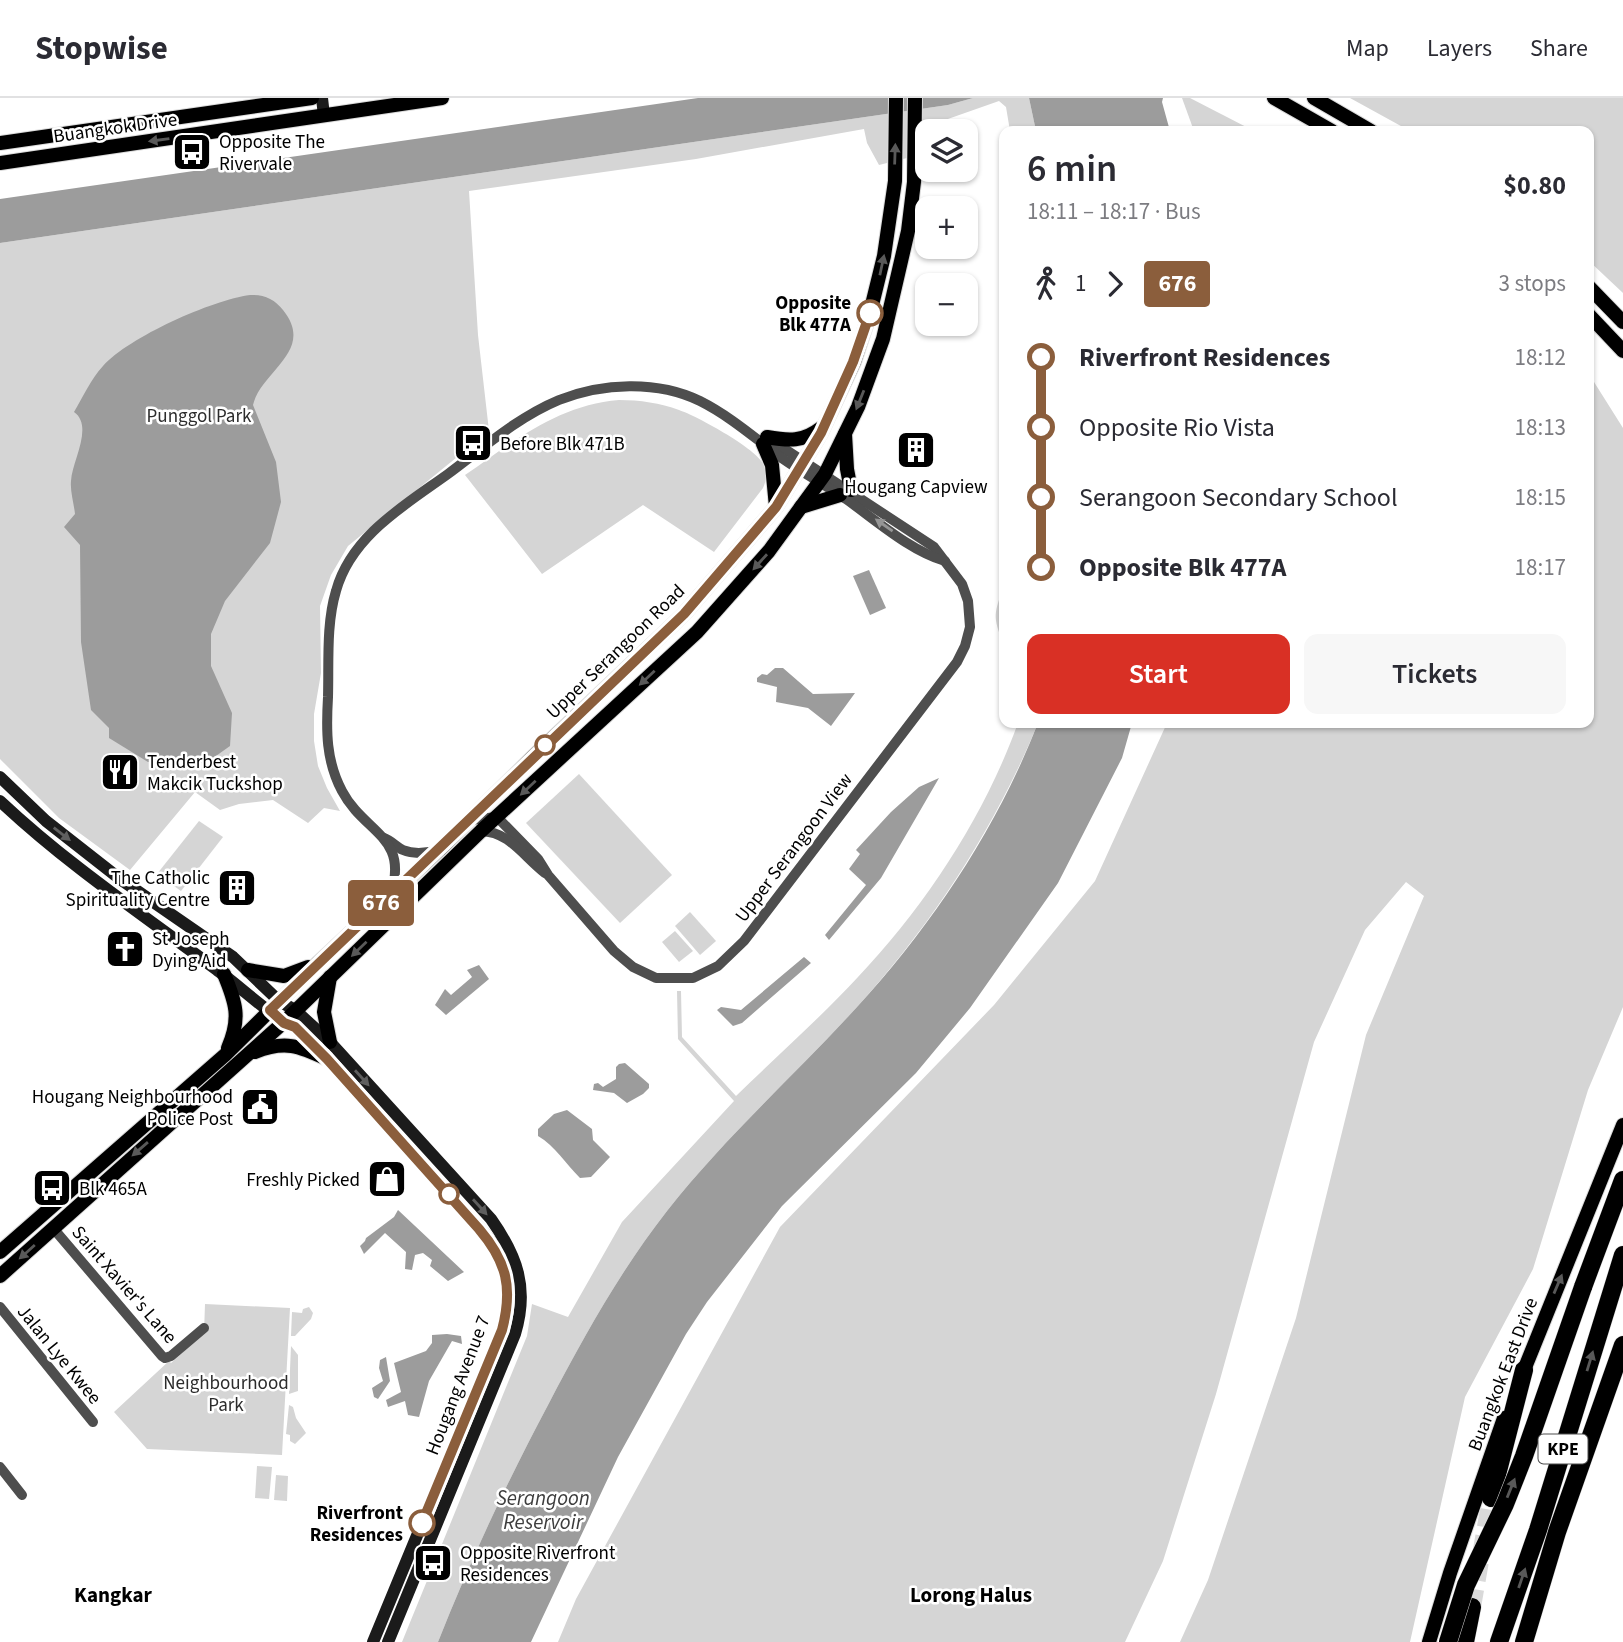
<!DOCTYPE html>
<meta charset="utf-8">
<style>
body{margin:0;font-family:"Source Sans 3",sans-serif;background:#f7f7f7;color:#2b2b33;height:100vh;display:flex;flex-direction:column;font-size:26px;white-space:nowrap}
*{box-sizing:border-box;margin:0}
p{font-size:23px;color:#7c7c81}
.icon{flex:none;width:38px;height:38px;fill:none;stroke:currentColor;stroke-width:2;stroke-linecap:round;stroke-linejoin:round}
.map{position:relative;flex:1;overflow:hidden}
.sheet{position:absolute;left:999px;top:28px;width:595px;height:602px;display:flex;flex-direction:column;background:#fff;border-radius:14px;box-shadow:0 2px 5px #0004}
.sheet>*{flex:none}
.badge{padding:0 14px;border-radius:5px;font-size:24px;line-height:46px}
.controls{position:absolute;left:915px;top:21px;display:grid;gap:14px}
.controls a{display:grid;place-items:center;width:63px;height:63px;border-radius:14px;background:#fff;box-shadow:0 2px 5px #0004;font-size:35px}
.map>.badge{position:absolute;translate:-50% -50%;box-shadow:0 0 0 4px #fff}
.legs{display:flex;align-items:center;gap:10px;height:77px;padding:0 28px;font-size:23px}
.legs p{margin-inline-start:auto}
.summary{display:flex;align-items:center;justify-content:space-between;height:119px;padding:0 28px}
h1{font-size:38px;font-weight:600;line-height:52px}
.button{display:flex;gap:14px;margin-top:auto;padding:14px 28px}
.button a{flex:1;height:80px;border-radius:14px;background:#d93025;color:#fff;font-size:28px;font-weight:600;line-height:80px;text-align:center}
.button a+a{background:#f7f7f7;color:#2b2b33}
ul{padding:0 28px;list-style:none}
li{display:flex;align-items:center;gap:24px;height:70px;font-size:26px}
li i{display:grid;place-items:center;width:10px;height:100%;margin:0 9px;background:currentColor}
li i::after{content:'';width:18px;height:18px;margin:-9px;border:5px solid;border-radius:50%;background:#fff}
li p{margin-inline-start:auto}
li:first-child i{background:linear-gradient(#0000 50%,currentColor 0)}
li:last-child i{background:linear-gradient(currentColor 50%,#0000 0)}
header{display:flex;align-items:center;gap:42px;box-sizing:border-box;height:98px;padding:0 35px;background:#fff;border-bottom:2px solid #e1e1e2}
header strong{font-size:33px}
nav{display:flex;gap:38px;margin-inline-start:auto;font-size:24px}
.map>svg:first-child{display:block}
.green{fill:#d5d5d5}
.water{fill:#9c9c9c}
.lines{fill:none;stroke-linecap:round;stroke-linejoin:round}
.highway-tunnel{stroke:#d9d9d9;stroke-width:18;stroke-dasharray:18 9;stroke-linecap:butt}
.primary-casing{stroke:#dbdbdb;stroke-width:16}
.highway-casing{stroke:#dbdbdb;stroke-width:19}
.street{stroke:#4e4e4e;stroke-width:10}
.secondary{stroke:#1b1b1b;stroke-width:12}
.primary{stroke:#000;stroke-width:14}
.highway{stroke:#000;stroke-width:18}
.highway-bridge-casing{stroke:#dbdbdb;stroke-width:19;stroke-linecap:butt}
.highway-bridge{stroke:#000;stroke-width:18}
.oneway{fill:#595959}
.oneway2{fill:#959595}
.oneway3{fill:#5f5f5f}
.line-1-casing{stroke:#fff;stroke-width:16}
.line-1{stroke:#8b5e3c;stroke-width:10}
.stop-1-dot{fill:#fff;stroke:#8b5e3c;stroke-width:3.5}
.labels{text-anchor:middle;stroke-width:5;stroke-linejoin:round;paint-order:stroke}
.shield{fill:#fff;stroke:#4c4c4c;stroke-width:2}
.shield-label{font-size:18px;font-weight:bold;fill:#000}
.street-label{font-size:19px;fill:#000;stroke:#fff}
.poi-label{font-size:19px;fill:#000;stroke:#fff;text-anchor:start}
.stop-label{font-size:19px;font-weight:bold;fill:#000;stroke:#fff;text-anchor:end}
.park-label{font-size:19px;fill:#2c2c2c;stroke:#fff}
.water-label{font-size:21px;font-style:italic;fill:#3d3d3d;stroke:#fff}
.neighbourhood-label{font-size:21px;font-weight:bold;fill:#000;stroke:#fff}
</style>
<header>
<strong>Stopwise</strong>
<nav><a>Map</a><a>Layers</a><a>Share</a></nav>
</header>
<div class="map">
<svg width="1623" height="1544" viewBox="0 0 1623 1544">
<rect width="100%" height="100%" fill="#fff"/>
<g class="green">
<polygon points="973,0 1029,0 1036,33 1010,33 1006,9 999,3 945,22 946,33 928,33 927,55 879,67 867,45 864,31 696,61 469,93 478,237 489,333 348,448 331,477 320,508 321,575 314,616 314,643 318,668 327,690 340,713 324,710 308,725 273,702 239,706 220,712 195,694 130,772 59,720 0,661 0,145 948,7"/>
<polygon points="1182,0 1190,0 1254,33 1194,33"/>
<polygon points="1350,0 1623,0 1623,195 1589,163 1589,33 1410,33"/>
<polygon points="1589,276 1623,330 1623,909 1588,992 1533,1171 1465,1299 1410,1544 1180,1544 1208,1482 1296,1220 1366,937 1424,798 1406,784 1365,832 1314,944 1216,1296 1163,1463 1125,1544 558,1544 576,1501 780,1129 994,907 1095,783 1167,625 1589,625"/>
<path d="M619 302C640 302 660 305 679 312 697 318 753 349 762 364 767 372 767 382 763 390L714 454 643 407 542 476 465 377C514 343 558 307 619 302Z"/>
<path d="M1004 487V547C992 517 994 517 1004 487Z"/>
<path d="M1018 625H1038C995 730 933 825 857 909 794 978 725 1039 667 1113 620 1173 583 1240 548 1307 507 1384 470 1463 438 1544H402L527 1238 532 1206 568 1219 622 1124 734 1003 678 941 677 893H681L682 939 736 998C777 958 819 921 858 879 926 807 984 719 1018 625Z"/>
<polygon points="579,676 672,777 620,825 526,725"/>
<polygon points="199,723 223,739 181,793 157,776"/>
<polygon points="690,814 716,843 700,857 675,828"/>
<polygon points="675,833 693,853 679,864 662,844"/>
<polygon points="205,1206 290,1210 282,1357 147,1351 114,1314 169,1263 171,1265 204,1235"/>
<polygon points="309,1209 313,1215 311,1221 295,1238 291,1238 292,1214 302,1215 303,1211"/>
<polygon points="291,1248 298,1257 298,1293 289,1296"/>
<polygon points="289,1307 293,1309 296,1320 306,1335 295,1346 290,1343 290,1337 286,1336"/>
<polygon points="257,1368 272,1369 269,1401 255,1400"/>
<polygon points="276,1377 288,1378 287,1403 274,1402"/>
</g>
<g class="water">
<polygon points="698,0 973,0 948,7 0,145 0,101"/>
<polygon points="1029,0 1163,0 1162,4 1170,33 1036,33"/>
<path d="M250 197C263 196 275 201 283 212 316 253 261 273 253 307L276 364 281 404 270 445 225 503 211 536V568L232 615 230 648 206 665 148 664 109 640V630L91 612 81 544 80 447 64 429 75 416C74 406 70 393 71 383 72 363 94 328 74 314 83 299 91 281 103 268 129 239 212 202 250 197Z"/>
<polygon points="869,472 886,510 870,517 853,478"/>
<polygon points="775,570 783,570 813,596 855,595 831,628 808,610 776,604 777,589 757,584 757,580 762,576 767,577"/>
<path d="M1038 625H1132L1122 660 1058 785 970 910 916 975 782 1108 707 1204 686 1236 618 1359 531 1544H438C470 1463 507 1384 548 1307 583 1240 620 1173 667 1113 725 1039 794 978 857 909 933 826 997 730 1038 625Z"/>
<polygon points="939,680 881,780 829,842 825,837 866,787 849,771 860,756 856,752 891,714 919,689"/>
<polygon points="804,859 811,865 742,925 733,928 717,912 721,909 741,912"/>
<polygon points="479,867 489,881 446,917 435,907 445,891 451,897 472,879 467,872"/>
<polygon points="625,965 649,986 649,990 643,996 627,1005 614,995 593,992 594,986 598,985 603,989 616,981 616,969 619,966"/>
<path d="M567 1012 592 1031 593 1042 610 1059 591 1079 580 1080C566 1066 555 1048 538 1038V1031L554 1016Z"/>
<polygon points="398,1112 464,1174 448,1183 430,1168 432,1162 423,1155 415,1157 412,1172 405,1171 406,1154 385,1135 364,1156 360,1148 365,1143 366,1140 394,1119"/>
<polygon points="447,1236 461,1238 462,1246 452,1243 429,1283 419,1319 408,1317 405,1303 388,1309 386,1302 401,1294 394,1265 426,1253 432,1245 432,1237"/>
<polygon points="386,1259 390,1283 378,1301 374,1299 372,1290 383,1283 379,1270 380,1262"/>
</g>
<g class="lines">
<polyline class="highway-tunnel" points="1472,1509 1491,1400"/>
<g class="primary-casing">
<g id="primary">
<polyline points="1274,0 1332,33"/>
<polyline points="1314,0 1371,33"/>
<polyline points="0,45 312,0"/>
<polyline points="0,65 442,0"/>
<polyline points="1589,189 1623,224"/>
<polyline points="1589,217 1623,253"/>
<polyline points="845,336 847,371 851,392"/>
<path d="M767 339C789 343 803 344 821 330"/>
<polyline points="763,346 772,367 776,409"/>
<polyline points="801,409 840,397"/>
<polyline points="248,872 284,878 308,869"/>
<path d="M224 876C236 905 241 920 228 950"/>
<polyline points="330,879 324,914 330,944"/>
<path d="M255 954C285 942 299 948 327 961"/>
<polyline points="0,1154 225,957 319,864 439,752 533,659 684,516 776,409 821,335 854,264 870,215 884,158 895,83 896,0"/>
<polyline points="0,1178 284,924 481,733 697,534 769,453 825,376 858,309 883,241 908,133 914,84 915,0"/>
<polyline points="1520,1282 1623,1027"/>
<polyline points="1429,1544 1450,1475 1504,1320"/>
</g>
</g>
<g class="highway-casing">
<g id="highway">
<polyline points="1583,1189 1623,1082"/>
<polyline points="1491,1400 1524,1272"/>
<polyline points="1465,1544 1472,1509"/>
<polyline points="1499,1544 1538,1432 1623,1157"/>
<polyline points="1524,1544 1557,1434 1623,1247"/>
</g>
</g>
<g class="street">
<polyline points="470,722 497,719 538,761 548,777 614,853 633,869 656,880 693,880 718,868 744,843 957,564 965,548 970,529 968,503 962,486 934,449 771,342"/>
<path d="M481 733C510 734 523 758 545 775"/>
<path d="M384 740C392 743 396 749 403 752 415 757 427 755 438 752"/>
<path d="M391 795C409 738 364 735 342 693 326 663 326 633 328 599 329 565 326 526 336 493 351 438 405 407 448 376 483 350 518 319 559 302 602 285 657 282 700 303 730 318 756 341 783 361 803 375 825 387 846 401 877 423 909 452 945 463"/>
<polyline points="53,1130 162,1258 165,1260 171,1258 204,1230"/>
<polyline points="0,1209 93,1324"/>
<polyline points="0,1369 22,1397"/>
</g>
<g class="secondary">
<polyline points="322,0 324,18"/>
<path d="M0 679 46 723 120 781 233 859 279 903 295 912 330 944 491 1121C517 1158 529 1190 515 1236L388 1544"/>
<path d="M0 703C67 766 143 817 217 872 241 889 270 918 295 929 349 984 401 1042 452 1100 468 1119 493 1139 502 1163 510 1184 508 1211 502 1232L373 1544"/>
</g>
<use href="#primary" class="primary"/>
<use href="#highway" class="highway"/>
<g class="highway-bridge-casing">
<polyline id="highway-bridge" points="1448,1544 1466,1487 1505,1406 1524,1358 1583,1189"/>
</g>
<use href="#highway-bridge" class="highway-bridge"/>
</g>
<defs><path id="oneway-solid" d="M-6-.8H1V-3.2L6.5 0L1 3.2V.8H-6Z" transform="scale(1.75)"/></defs>
<g class="oneway">
<use href="#oneway-solid" transform="translate(159 42) rotate(172)"/>
<use href="#oneway-solid" transform="translate(895 56) rotate(-88)"/>
<use href="#oneway-solid" transform="translate(882 167) rotate(-78)"/>
<use href="#oneway-solid" transform="translate(860 302) rotate(112)"/>
<use href="#oneway-solid" transform="translate(760 464) rotate(132)"/>
<use href="#oneway-solid" transform="translate(647 580) rotate(137)"/>
<use href="#oneway-solid" transform="translate(528 690) rotate(137)"/>
<use href="#oneway-solid" transform="translate(359 851) rotate(136)"/>
<use href="#oneway-solid" transform="translate(140 1051) rotate(139)"/>
<use href="#oneway-solid" transform="translate(27 1154) rotate(138)"/>
<use href="#oneway-solid" transform="translate(1558 1186) rotate(-67)"/>
<use href="#oneway-solid" transform="translate(1590 1263) rotate(-73)"/>
<use href="#oneway-solid" transform="translate(1511 1390) rotate(-68)"/>
<use href="#oneway-solid" transform="translate(1522 1480) rotate(-71)"/>
</g>
<use class="oneway2" href="#oneway-solid" transform="translate(884 427) rotate(-145)"/>
<g class="oneway3">
<use href="#oneway-solid" transform="translate(62 736) rotate(38)"/>
<use href="#oneway-solid" transform="translate(362 980) rotate(48)"/>
<use href="#oneway-solid" transform="translate(480 1109) rotate(48)"/>
</g>
<g class="lines">
<g class="line-1-casing">
<path id="line-1" d="M422 1425 502 1232C513 1190 507 1164 479 1131L327 961 295 929 284 925 270 912 684 516 776 409 821 335 853 264 870 215"/>
</g>
<use href="#line-1" class="line-1"/>
</g>
<defs>
<g id="bus-square" transform="scale(2.0125)"><rect x="-9" y="-9" width="18" height="18" rx="4" fill="#000" stroke="#fff"/><path d="M-5-6H5V4H4V6H2V4H-2V6H-4V4H-5ZM-3.5-4V0h7V-4ZM-3.5 1.2v1.5H-2V1.2ZM2 1.2v1.5H3.5V1.2Z" fill="#fff"/></g>
<g id="building-square" transform="scale(2.0125)"><rect x="-9" y="-9" width="18" height="18" rx="4" fill="#000" stroke="#fff"/><path d="M-4-6H4V6H1V3H-1V6H-4ZM-2.5-4.3h1.7v1.8h-1.7ZM.8-4.3h1.7v1.8H.8ZM-2.5-1h1.7V.8h-1.7ZM.8-1h1.7V.8H.8Z" fill="#fff"/></g>
<g id="restaurant-square" transform="scale(2.0125)"><rect x="-9" y="-9" width="18" height="18" rx="4" fill="#000" stroke="#fff"/><path d="M-5-6h1v4h1v-4h1v4h1v-4h1v5L-1.5 .5V6h-2V.5L-5-1ZM5-6V6H3V1.5H1.5Q1.5-4 5-6Z" fill="#fff"/></g>
<g id="church-square" transform="scale(2.0125)"><rect x="-9" y="-9" width="18" height="18" rx="4" fill="#000" stroke="#fff"/><path d="M-1.2-6h2.4v3.5h3.3v2.4h-3.3V6h-2.4V-.1h-3.3v-2.4h3.3Z" fill="#fff"/></g>
<g id="civic-square" transform="scale(2.0125)"><rect x="-9" y="-9" width="18" height="18" rx="4" fill="#000" stroke="#fff"/><path d="M-.6-6.5H3V-4.5H.6V-3L4-1V1h2V6H-6V1h2V-1L-.6-3ZM-1.2 2.5V6h2.4V2.5Z" fill="#fff"/></g>
<g id="shop-square" transform="scale(2.0125)"><rect x="-9" y="-9" width="18" height="18" rx="4" fill="#000" stroke="#fff"/><path d="M-5-2.5h2.3a2.7 3.5 0 0 1 5.4 0H5L5.5 6h-11ZM-1.5-2.5h3a1.5 2.3 0 0 0-3 0Z" fill="#fff"/></g>
</defs>
<g fill-rule="evenodd">
<use href="#bus-square" x="192" y="54"/>
<use href="#bus-square" x="473" y="345"/>
<use href="#building-square" x="916" y="352"/>
<use href="#restaurant-square" x="120" y="674"/>
<use href="#building-square" x="237" y="790"/>
<use href="#church-square" x="125" y="851"/>
<use href="#civic-square" x="260" y="1009"/>
<use href="#shop-square" x="387" y="1081"/>
<use href="#bus-square" x="52" y="1090"/>
<use href="#bus-square" x="433" y="1465"/>
</g>
<g class="stop-1-dot">
<circle cx="870" cy="215" r="12"/>
<circle cx="545" cy="647" r="9"/>
<circle cx="449" cy="1096" r="9"/>
<circle cx="422" cy="1425" r="12"/>
</g>
<g class="labels">
<rect class="shield" x="1538.5" y="1336.5" width="49" height="29" rx="5"/>
<g class="shield-label">
<text x="1563" y="1357">KPE</text>
</g>
<g class="street-label">
<text transform="translate(115 29) rotate(-8)" y="7">Buangkok Drive</text>
<text transform="translate(615 553) rotate(-44)" y="7">Upper Serangoon Road</text>
<text transform="translate(793 749) rotate(-53)" y="7">Upper Serangoon View</text>
<text transform="translate(125 1186) rotate(49)" y="7">Saint Xavier's Lane</text>
<text transform="translate(60 1256) rotate(51)" y="7">Jalan Lye Kwee</text>
<text transform="translate(1502 1276) rotate(-69)" y="7">Buangkok East Drive</text>
<text transform="translate(457 1287) rotate(-69)" y="7">Hougang Avenue 7</text>
</g>
<g class="poi-label">
<text x="219" y="50">Opposite The<tspan x="219" dy="22">Rivervale</tspan></text>
<text x="500" y="352">Before Blk 471B</text>
<text x="916" y="395" text-anchor="middle">Hougang Capview</text>
<text x="147" y="670">Tenderbest<tspan x="147" dy="22">Makcik Tuckshop</tspan></text>
<text x="210" y="786" text-anchor="end">The Catholic<tspan x="210" dy="22">Spirituality Centre</tspan></text>
<text x="152" y="847">St Joseph<tspan x="152" dy="22">Dying Aid</tspan></text>
<text x="233" y="1005" text-anchor="end">Hougang Neighbourhood<tspan x="233" dy="22">Police Post</tspan></text>
<text x="360" y="1088" text-anchor="end">Freshly Picked</text>
<text x="79" y="1097">Blk 465A</text>
<text x="460" y="1461">Opposite Riverfront<tspan x="460" dy="22">Residences</tspan></text>
</g>
<g class="stop-label">
<text x="851" y="211">Opposite<tspan x="851" dy="22">Blk 477A</tspan></text>
<text x="403" y="1421">Riverfront<tspan x="403" dy="22">Residences</tspan></text>
</g>
<g class="park-label">
<text x="199" y="324">Punggol Park</text>
<text x="226" y="1291">Neighbourhood<tspan x="226" dy="22">Park</tspan></text>
</g>
<g class="water-label">
<text x="543" y="1407">Serangoon<tspan x="543" dy="24">Reservoir</tspan></text>
</g>
<g class="neighbourhood-label">
<text x="113" y="1504">Kangkar</text>
<text x="971" y="1504">Lorong Halus</text>
</g>
</g>
</svg>
<div class="controls">
<a><svg class="icon" aria-label="layers" viewBox="0 0 24 24"><path d="M12 4l9 5-9 5-9-5zM3 14l9 5 9-5"/></svg></a>
<a>+</a>
<a>−</a>
</div>
<b class="badge" style="left:381px;top:805px;background:#8b5e3c;color:#fff">676</b>
<section class="sheet">
<div class="summary"><div><h1>6 min</h1><p>18:11 – 18:17 · Bus</p></div><b>$0.80</b></div>
<div class="legs"><svg class="icon" aria-label="walk" viewBox="0 0 24 24"><circle cx="13" cy="4" r="2"/><path d="M13 8l-2 6 4 7M11 14l-3 7M7 12l3-4h3l4 4"/></svg>1<svg class="icon" aria-label="forward" viewBox="0 0 24 24"><path d="M9 5l7 7-7 7"/></svg><b class="badge" style="background:#8b5e3c;color:#fff">676</b><p>3 stops</p></div>
<ul>
<li><i style="color:#8b5e3c"></i><b>Riverfront Residences</b><p>18:12</p></li>
<li><i style="color:#8b5e3c"></i><span>Opposite Rio Vista</span><p>18:13</p></li>
<li><i style="color:#8b5e3c"></i><span>Serangoon Secondary School</span><p>18:15</p></li>
<li><i style="color:#8b5e3c"></i><b>Opposite Blk 477A</b><p>18:17</p></li>
</ul>
<div class="button"><a>Start</a><a>Tickets</a></div>
</section>
</div>
